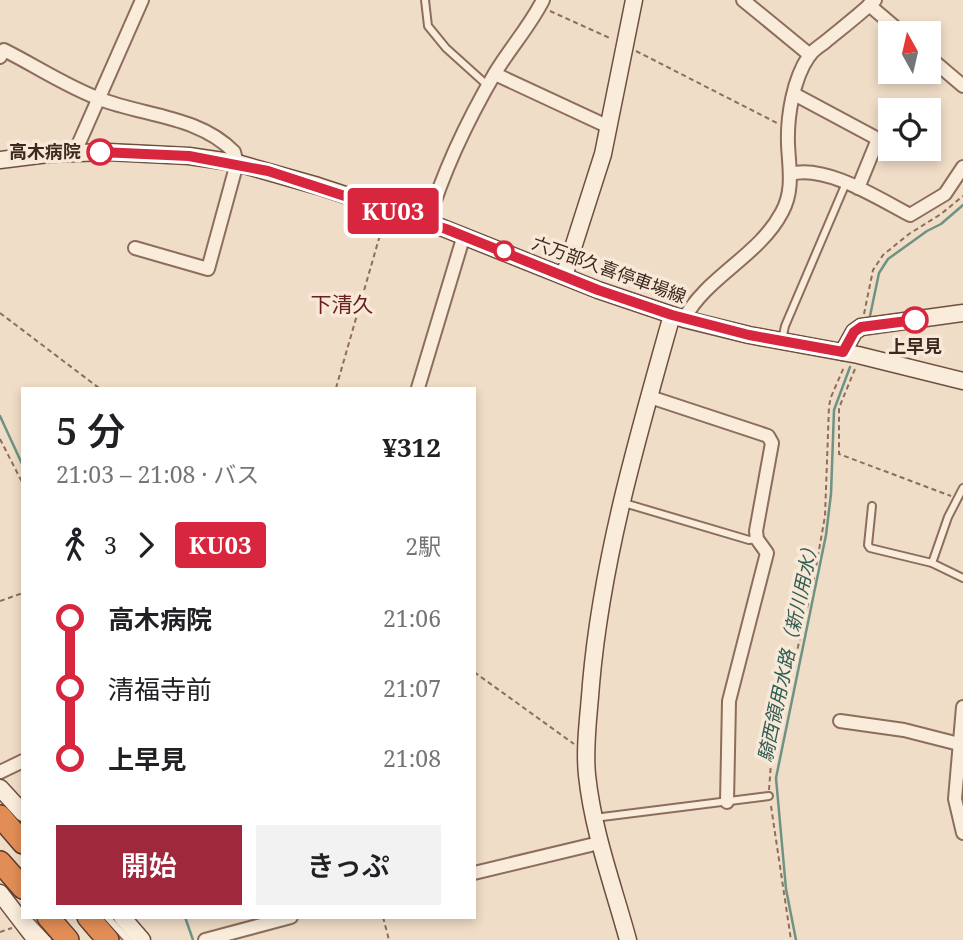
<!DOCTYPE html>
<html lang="ja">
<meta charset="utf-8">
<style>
body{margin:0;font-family:"Noto Serif","Noto Sans JP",serif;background:#f2f2f2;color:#202124;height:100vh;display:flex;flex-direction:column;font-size:26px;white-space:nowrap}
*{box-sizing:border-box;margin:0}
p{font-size:23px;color:#757577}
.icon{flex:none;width:38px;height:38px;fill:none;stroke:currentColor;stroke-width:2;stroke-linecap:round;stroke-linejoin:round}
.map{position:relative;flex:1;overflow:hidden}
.side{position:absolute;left:21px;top:387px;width:455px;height:532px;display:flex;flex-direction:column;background:#fff;border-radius:0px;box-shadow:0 4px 10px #0003}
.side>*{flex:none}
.badge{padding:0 14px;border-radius:5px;font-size:24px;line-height:46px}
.needle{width:46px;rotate:352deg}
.buttons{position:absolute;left:878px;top:21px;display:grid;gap:14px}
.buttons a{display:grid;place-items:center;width:63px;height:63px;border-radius:0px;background:#fff;box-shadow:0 4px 10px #0003;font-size:35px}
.map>.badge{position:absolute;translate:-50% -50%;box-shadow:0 0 0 4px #fff}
.legs{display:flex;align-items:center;gap:10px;height:77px;padding:0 35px;font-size:23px}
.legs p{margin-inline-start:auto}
.overview{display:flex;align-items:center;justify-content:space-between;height:119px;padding:0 35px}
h1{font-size:38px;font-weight:600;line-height:52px}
.button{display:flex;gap:14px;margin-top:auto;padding:14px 35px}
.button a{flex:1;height:80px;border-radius:0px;background:#9f283c;color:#fff;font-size:28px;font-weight:600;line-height:80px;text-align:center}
.button a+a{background:#f2f2f2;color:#202124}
ul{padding:0 35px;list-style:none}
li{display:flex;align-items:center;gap:24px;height:70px;font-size:26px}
li i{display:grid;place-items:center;width:10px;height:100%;margin:0 9px;background:currentColor}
li i::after{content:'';width:18px;height:18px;margin:-9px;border:5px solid;border-radius:50%;background:#fff}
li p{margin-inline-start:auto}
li:first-child i{background:linear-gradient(#0000 50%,currentColor 0)}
li:last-child i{background:linear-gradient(currentColor 50%,#0000 0)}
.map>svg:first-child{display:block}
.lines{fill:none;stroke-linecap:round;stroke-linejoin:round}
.stream{stroke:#6e9384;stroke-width:2.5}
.lane-casing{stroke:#8d6d5b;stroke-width:10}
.street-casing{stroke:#8d6d5b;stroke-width:16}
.secondary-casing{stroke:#6f4f3e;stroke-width:19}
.highway-casing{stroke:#5b3c2f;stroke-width:24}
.path{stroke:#8d6d5b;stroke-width:2;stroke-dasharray:5 3.5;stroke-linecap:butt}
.lane{stroke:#faecdb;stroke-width:6}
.street{stroke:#faecdb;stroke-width:12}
.secondary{stroke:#faecdb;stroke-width:16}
.highway{stroke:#e28d55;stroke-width:21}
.line-1-casing{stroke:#fff;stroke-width:16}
.line-1{stroke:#d7263d;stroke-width:10}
.stop-1-dot{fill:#fff;stroke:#d7263d;stroke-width:3.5}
.labels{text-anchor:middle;stroke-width:7;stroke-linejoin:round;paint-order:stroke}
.stop-label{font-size:18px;font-weight:bold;fill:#3d291f;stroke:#f7e8d7;text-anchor:end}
.street-label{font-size:18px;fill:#3d291f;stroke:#f7e8d7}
.water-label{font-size:19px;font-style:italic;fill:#2e5d52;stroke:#f7e8d7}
.quarter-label{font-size:21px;fill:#6b201d;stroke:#f7e8d7}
</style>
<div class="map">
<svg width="963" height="940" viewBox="0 0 963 940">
<rect width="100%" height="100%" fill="#f0ddc7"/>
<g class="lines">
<g class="stream">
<polyline points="870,316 879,273 888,259 927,231 941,224 963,205"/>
<polyline points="0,416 23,466"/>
<polyline points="185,917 193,940"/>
<polyline points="796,940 786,889 776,778 826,535 831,494 834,410 850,367"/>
</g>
<g class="lane-casing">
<g id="lane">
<polyline points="425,0 428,26 446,48 487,85"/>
<polyline points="782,340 785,326 846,183"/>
<polyline points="624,503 749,540 757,539"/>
<polyline points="872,506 868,545 870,548 932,563 963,578"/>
<polyline points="932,563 948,517 963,488"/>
<polyline points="594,818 769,796"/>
<polyline points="107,917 128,940"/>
<polyline points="30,921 48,940"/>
</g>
</g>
<g class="street-casing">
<g id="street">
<polyline points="743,0 810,55"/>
<polyline points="869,5 902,33"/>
<path d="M0 57 4 50C36 66 67 87 100 99 144 116 199 116 234 152L237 163 208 269 135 248"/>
<polyline points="929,57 963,86"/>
<polyline points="495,74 609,127"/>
<polyline points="794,94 878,139 858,188"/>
<polyline points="75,152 142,0"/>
<path d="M790 174C826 164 879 199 910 215L945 194 963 167"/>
<path d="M428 222C444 169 467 121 495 73 510 48 530 26 543 0"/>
<path d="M684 319C707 276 759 256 782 212 794 190 789 168 788 144 787 117 793 79 809 56 813 50 820 46 825 42 842 28 859 15 875 0"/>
<polyline points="418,388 464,235"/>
<polyline points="650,397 768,436 772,443 756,531 757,539 767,553 729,701 727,802"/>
<polyline points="963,707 955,799 963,833"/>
<polyline points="840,721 904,730 959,744"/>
<polyline points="0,772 23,761"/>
<polyline points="474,873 599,843"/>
<polyline points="205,940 291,917"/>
</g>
</g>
<g class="secondary-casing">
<g id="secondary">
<polyline points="0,160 48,154 108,152 189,156 237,163 318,186 428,222 598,290 684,319 749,335 858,355 963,381"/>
<polyline points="564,276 603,154 634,0"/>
<polyline points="843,352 854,332 861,327 963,313"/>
<polyline points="0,788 23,813"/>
<polyline points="0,893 36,940"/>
<polyline points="122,917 142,940"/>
<path d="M628 940C613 885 593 832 587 775 584 745 589 714 591 684 602 558 638 436 672 315"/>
</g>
</g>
<g class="highway-casing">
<g id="highway">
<polyline points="0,816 23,843"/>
<polyline points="0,862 23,888"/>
<polyline points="48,917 68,940"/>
<polyline points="88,917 108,940"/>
</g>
</g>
<g class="path">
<polyline points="550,11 612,39"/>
<polyline points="636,51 777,123"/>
<polyline points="0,313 99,388"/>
<polyline points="864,314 873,270 883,255 909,234 941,214 963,196"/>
<polyline points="855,369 839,408 839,454 951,496"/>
<polyline points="336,388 384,221"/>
<polyline points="0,439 23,484"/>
<polyline points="0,601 23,593"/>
<polyline points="474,672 574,744"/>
<polyline points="769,790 771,763 814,578 825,516 829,406 831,397 844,367"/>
<polyline points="771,806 791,940"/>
<polyline points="383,917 389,940"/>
<polyline points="0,932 12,928"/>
</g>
<use href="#lane" class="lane"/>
<use href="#street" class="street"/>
<use href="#secondary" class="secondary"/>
<use href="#highway" class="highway"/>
</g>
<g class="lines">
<g class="line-1-casing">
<polyline id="line-1" points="100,152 189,156 268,171 446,229 598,290 672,315 749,335 843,352 854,332 861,327 915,320"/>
</g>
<use href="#line-1" class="line-1"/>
</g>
<g class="stop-1-dot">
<circle cx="100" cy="152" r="12"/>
<circle cx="504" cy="251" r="9"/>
<circle cx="915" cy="320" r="12"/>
</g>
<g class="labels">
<g class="stop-label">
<text x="81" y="158">高木病院</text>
<text x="915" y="353" text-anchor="middle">上早見</text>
</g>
<g class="street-label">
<text transform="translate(609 270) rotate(20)" y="6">六万部久喜停車場線</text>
</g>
<g class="water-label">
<text transform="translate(788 650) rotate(-78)" y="7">騎西領用水路（新川用水）</text>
</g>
<g class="quarter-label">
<text x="342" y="312">下清久</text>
</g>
</g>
</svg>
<div class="buttons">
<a><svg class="needle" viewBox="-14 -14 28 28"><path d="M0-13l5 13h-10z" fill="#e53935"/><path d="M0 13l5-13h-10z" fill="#757577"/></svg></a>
<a><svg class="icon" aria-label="locate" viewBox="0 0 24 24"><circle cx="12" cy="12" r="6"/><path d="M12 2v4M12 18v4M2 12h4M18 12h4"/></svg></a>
</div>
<b class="badge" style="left:393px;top:211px;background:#d7263d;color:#fff">KU03</b>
<section class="side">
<div class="overview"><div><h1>5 分</h1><p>21:03 – 21:08 · バス</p></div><b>¥312</b></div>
<div class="legs"><svg class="icon" aria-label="walk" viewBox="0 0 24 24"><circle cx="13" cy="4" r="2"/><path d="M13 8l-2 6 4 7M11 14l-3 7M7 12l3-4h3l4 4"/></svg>3<svg class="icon" aria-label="forward" viewBox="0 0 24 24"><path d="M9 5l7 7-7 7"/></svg><b class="badge" style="background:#d7263d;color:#fff">KU03</b><p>2駅</p></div>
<ul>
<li><i style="color:#d7263d"></i><b>高木病院</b><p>21:06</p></li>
<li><i style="color:#d7263d"></i><span>清福寺前</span><p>21:07</p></li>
<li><i style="color:#d7263d"></i><b>上早見</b><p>21:08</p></li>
</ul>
<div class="button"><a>開始</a><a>きっぷ</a></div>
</section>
</div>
